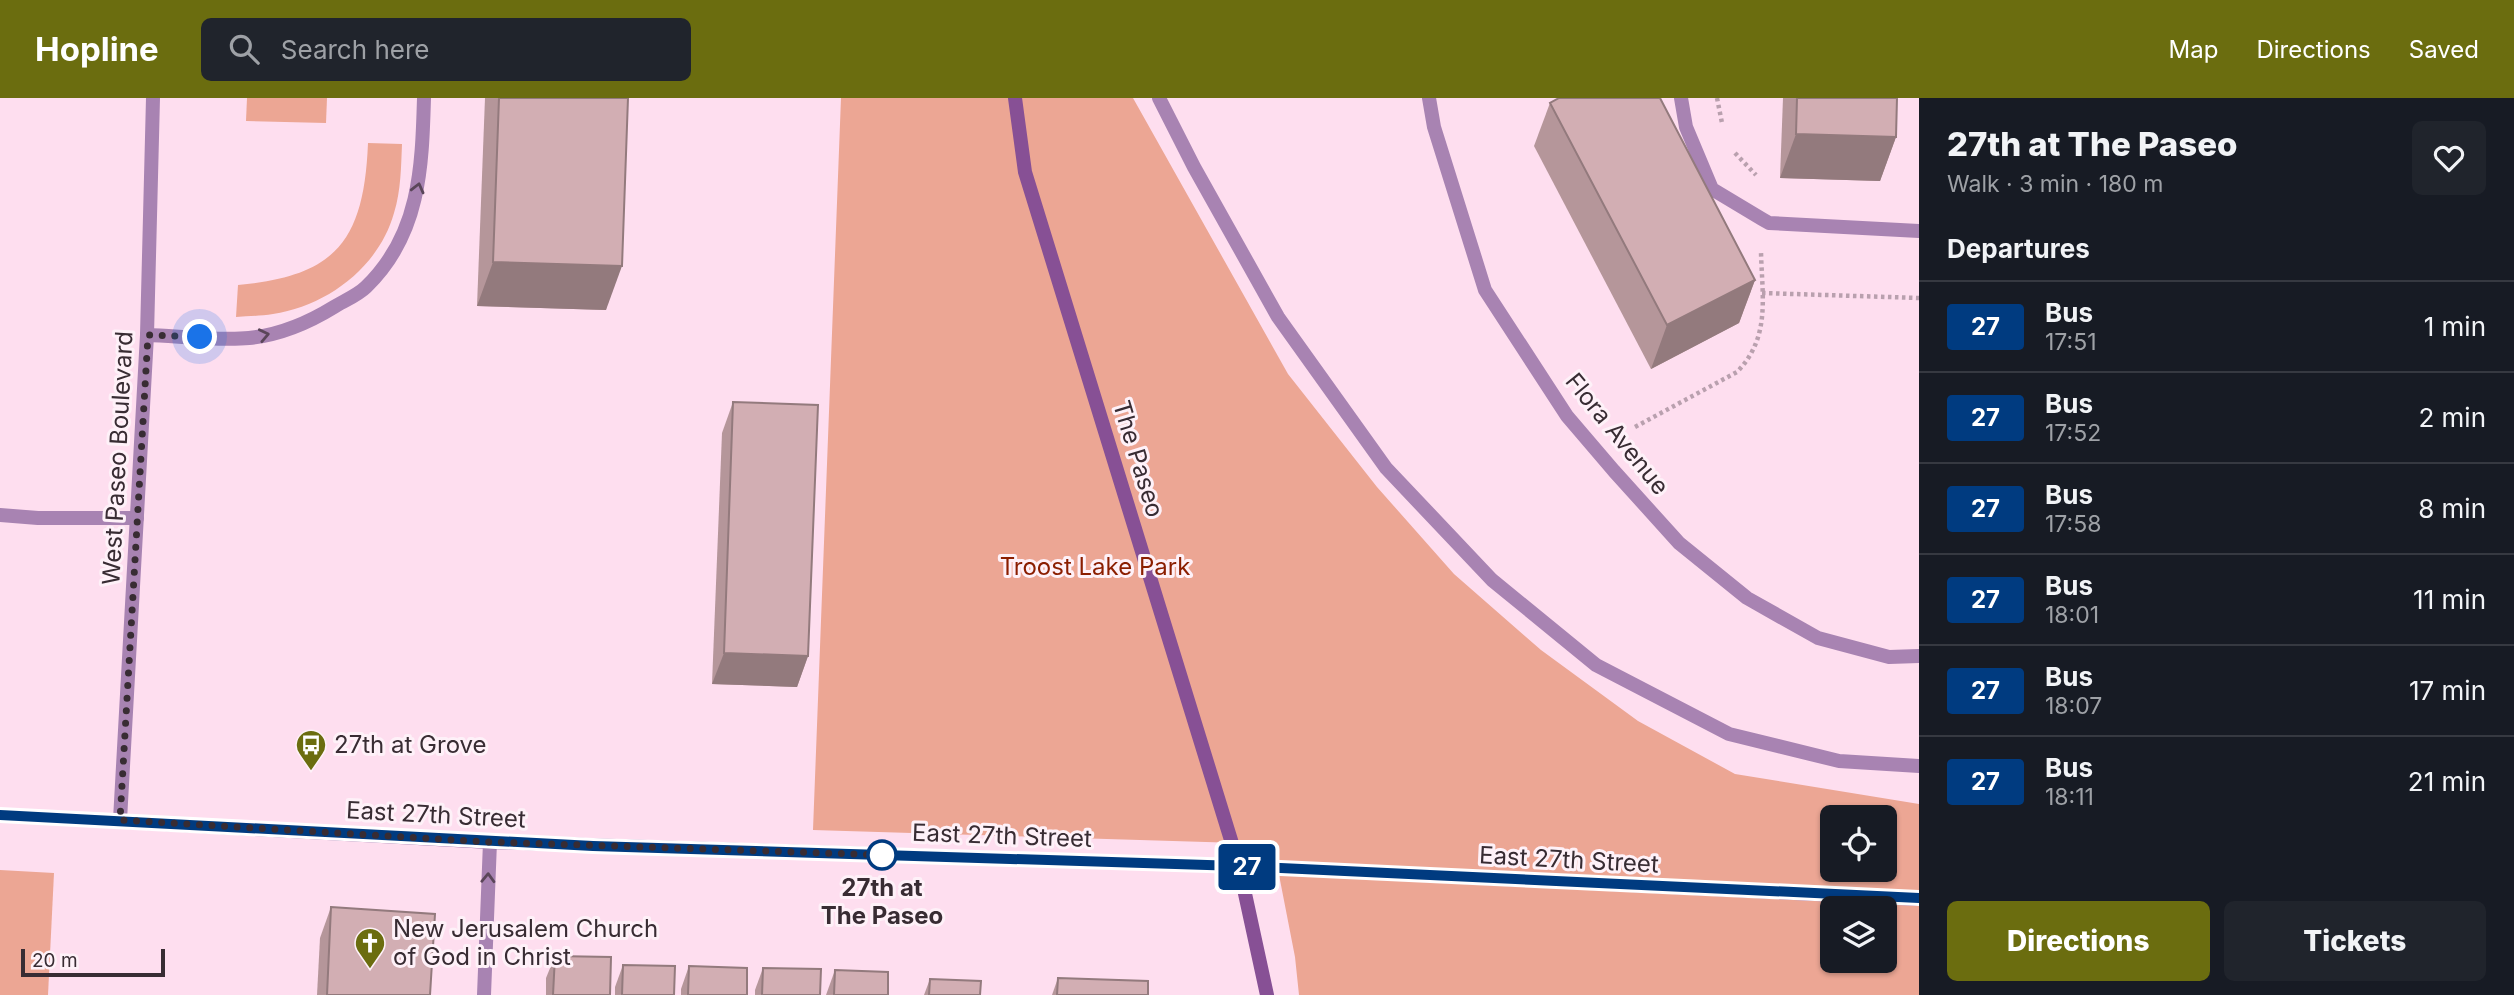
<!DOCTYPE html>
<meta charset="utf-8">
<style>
body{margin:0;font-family:Inter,sans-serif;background:#20242c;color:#f1f3f6;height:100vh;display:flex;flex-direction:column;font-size:26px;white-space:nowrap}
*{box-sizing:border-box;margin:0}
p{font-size:23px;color:#9ea1a6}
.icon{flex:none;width:38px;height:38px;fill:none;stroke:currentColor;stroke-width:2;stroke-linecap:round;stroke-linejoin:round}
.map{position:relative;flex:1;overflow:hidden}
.drawer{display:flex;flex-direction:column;background:#171b24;width:595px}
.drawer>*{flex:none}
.badge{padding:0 14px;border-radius:5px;font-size:24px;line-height:46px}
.controls{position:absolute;left:1820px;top:707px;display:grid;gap:14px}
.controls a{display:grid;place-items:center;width:77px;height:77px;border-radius:10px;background:#171b24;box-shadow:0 2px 5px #0004;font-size:35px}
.scale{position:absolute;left:21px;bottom:18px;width:144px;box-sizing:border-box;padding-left:7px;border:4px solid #382c33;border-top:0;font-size:19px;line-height:24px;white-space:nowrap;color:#382c33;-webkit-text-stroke:5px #fef1f8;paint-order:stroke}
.you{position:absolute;width:35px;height:35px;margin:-18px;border:5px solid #fff;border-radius:50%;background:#1a73e8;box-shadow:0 0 0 10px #1a73e833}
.map>.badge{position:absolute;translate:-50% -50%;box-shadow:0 0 0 4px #fff}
h2{padding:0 28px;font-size:26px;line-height:63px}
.round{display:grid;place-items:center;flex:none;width:74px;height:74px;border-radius:10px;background:#20242c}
.summary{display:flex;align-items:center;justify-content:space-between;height:119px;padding:0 28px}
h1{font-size:33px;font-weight:800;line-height:52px}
.action{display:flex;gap:14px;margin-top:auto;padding:14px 28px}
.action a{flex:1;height:80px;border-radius:10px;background:#6b6d0f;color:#fff;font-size:28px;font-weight:800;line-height:80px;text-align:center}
.action a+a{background:#20242c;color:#f1f3f6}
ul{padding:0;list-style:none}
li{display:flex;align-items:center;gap:21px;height:91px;padding:0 28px;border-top:2px solid #363941}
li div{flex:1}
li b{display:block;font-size:26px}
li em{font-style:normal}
li .badge{min-width:77px;font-weight:700;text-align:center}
header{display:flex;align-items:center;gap:42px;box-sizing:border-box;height:98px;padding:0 35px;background:#6b6d0f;color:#fff}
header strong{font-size:33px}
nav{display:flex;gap:38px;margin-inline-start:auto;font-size:24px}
.search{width:490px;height:63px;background:#20242c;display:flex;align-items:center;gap:18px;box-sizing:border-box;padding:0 24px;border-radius:10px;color:#9ea1a6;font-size:26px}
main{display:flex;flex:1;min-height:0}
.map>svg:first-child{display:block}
.green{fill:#eca694;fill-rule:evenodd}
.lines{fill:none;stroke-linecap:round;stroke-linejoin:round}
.path{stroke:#b9a0ae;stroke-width:4.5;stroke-dasharray:3.5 3.5;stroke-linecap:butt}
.lane{stroke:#a883b2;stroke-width:14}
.street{stroke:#a883b2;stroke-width:14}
.secondary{stroke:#875095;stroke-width:14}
.wall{fill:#b5969a}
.shaded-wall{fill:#937a7d}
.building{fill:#d2aeb3;stroke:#937a7d;stroke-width:2}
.oneway{stroke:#5a4659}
.line-casing{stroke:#fff;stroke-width:16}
.line{stroke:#003b80;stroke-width:10}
.walk{stroke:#382c33;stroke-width:7;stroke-dasharray:0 12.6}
.stop-dot{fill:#fff;stroke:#003b80;stroke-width:3.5}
.labels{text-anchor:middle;stroke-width:6;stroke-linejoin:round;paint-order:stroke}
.street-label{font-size:24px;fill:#382c33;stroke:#fef1f8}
.park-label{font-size:24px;fill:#8b1e00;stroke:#fef1f8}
.poi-label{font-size:24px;fill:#382c33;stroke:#fef1f8;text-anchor:start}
.stop-label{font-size:24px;font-weight:bold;fill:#382c33;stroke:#fef1f8}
</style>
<header>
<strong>Hopline</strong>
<div class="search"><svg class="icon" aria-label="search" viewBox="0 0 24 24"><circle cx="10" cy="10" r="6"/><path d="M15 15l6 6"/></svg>Search here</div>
<nav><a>Map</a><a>Directions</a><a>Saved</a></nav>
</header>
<main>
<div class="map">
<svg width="1919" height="897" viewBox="0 0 1919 897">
<rect width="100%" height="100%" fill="#fedeef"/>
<g class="green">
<polygon points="247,0 327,0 326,25 246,23"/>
<path d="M841 0H1133L1288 276 1377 389 1454 476 1541 552 1638 623 1735 676 1919 706V897H1299L1295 859 1273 746 813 732ZM1832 719H1885V772H1832ZM1832 810H1885V863H1832Z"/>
<path d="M368 45 402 46C401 69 401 92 394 115 379 169 327 208 273 216 261 218 248 218 236 219L238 187C337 178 364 142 368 45Z"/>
<polygon points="0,772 54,775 48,897 0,897"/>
</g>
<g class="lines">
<g class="path">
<polyline points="1717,0 1722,25"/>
<polyline points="1735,55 1756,77"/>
<polyline points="1762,195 1919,200"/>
<path d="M1635 329 1737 274C1771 239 1762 199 1761 154"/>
</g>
<g class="lane">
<polyline points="1681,0 1686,29 1712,91 1762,121 1769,125 1919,133"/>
<path d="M147 237C178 238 220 243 249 240 280 237 308 225 334 209 344 203 358 197 366 189 420 137 422 70 424 0"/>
<polyline points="0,417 38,420 137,420"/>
</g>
<g class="street">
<polyline points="1159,0 1194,69 1278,219 1386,370 1492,482 1596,567 1729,636 1839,663 1919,668"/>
<polyline points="1429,0 1434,29 1485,192 1567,318 1614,373 1679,445 1747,500 1818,540 1889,559 1919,558"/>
<polyline points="120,722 147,237 153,0"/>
<polyline points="484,897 490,744"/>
</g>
<g class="secondary">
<polyline points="1015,0 1025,74 1239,768 1267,897"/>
<polyline points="0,717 490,744 1239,768 1919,801"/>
</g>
</g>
<g class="wall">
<polygon points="485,0 628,0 606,212 477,208"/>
<polygon points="1783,0 1897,0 1896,39 1880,83 1780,80"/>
<polygon points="1550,5 1755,182 1739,225 1651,271 1534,48"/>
<polygon points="733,304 808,558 797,589 712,586 722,335"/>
<polygon points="331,809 430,897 317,897 320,840"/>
<polygon points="555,858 610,897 546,897 546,880"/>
<polygon points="623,867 674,897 615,897 615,889"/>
<polygon points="689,868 747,897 681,897 681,891"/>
<polygon points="763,870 820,897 755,897 755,892"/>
<polygon points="835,872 888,897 826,897"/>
<polygon points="1058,880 1148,897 1052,897"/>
<polygon points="930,881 980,897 924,897"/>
</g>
<g class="shaded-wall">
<polygon points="1796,36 1896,39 1880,83 1780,80"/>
<polygon points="493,164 622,168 606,212 477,208"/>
<polygon points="1755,182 1739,225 1651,271 1667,227"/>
<polygon points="724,555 808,558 797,589 712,586"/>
</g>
<g class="building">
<polygon points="499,0 628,0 622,168 493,164"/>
<polygon points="1559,0 1660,0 1755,182 1667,227 1550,5"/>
<polygon points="1797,0 1897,0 1896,39 1796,36"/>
<polygon points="733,304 818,307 808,558 724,555"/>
<polygon points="331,809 435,816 430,897 327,897"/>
<polygon points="555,858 611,859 610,897 553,897"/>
<polygon points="623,867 675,868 674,897 622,897"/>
<polygon points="689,868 747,870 747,897 688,897"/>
<polygon points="763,870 821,871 820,897 762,897"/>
<polygon points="835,872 888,874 888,897 834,897"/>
<polygon points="1058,880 1148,883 1148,897 1057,897"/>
<polygon points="930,881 981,883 980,897 929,897"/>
</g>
<defs><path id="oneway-chevron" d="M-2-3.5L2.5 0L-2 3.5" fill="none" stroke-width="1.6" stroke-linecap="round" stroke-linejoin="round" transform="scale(1.75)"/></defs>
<g class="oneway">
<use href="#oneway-chevron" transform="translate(418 90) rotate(-76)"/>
<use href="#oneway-chevron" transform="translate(264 237) rotate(-12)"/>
<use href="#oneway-chevron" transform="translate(488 780) rotate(-88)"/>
</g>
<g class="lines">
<g class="line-casing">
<polyline id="line" points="0,717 593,748 1239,768 1919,800"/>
</g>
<use href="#line" class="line"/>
<polyline class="walk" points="200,239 148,237 120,722 490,744 884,757 882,757"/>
</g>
<defs>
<g id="bus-pin" transform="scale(1.575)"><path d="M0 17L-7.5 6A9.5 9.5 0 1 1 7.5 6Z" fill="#6b6d0f" stroke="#fef1f8"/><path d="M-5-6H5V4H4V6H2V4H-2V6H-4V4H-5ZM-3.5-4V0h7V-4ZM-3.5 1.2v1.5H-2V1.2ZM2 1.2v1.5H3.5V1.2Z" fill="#fff"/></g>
<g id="church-pin" transform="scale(1.575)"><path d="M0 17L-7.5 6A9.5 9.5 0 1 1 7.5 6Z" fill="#6b6d0f" stroke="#fef1f8"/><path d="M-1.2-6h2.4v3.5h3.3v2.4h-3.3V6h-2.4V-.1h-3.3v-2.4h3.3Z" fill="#fff"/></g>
</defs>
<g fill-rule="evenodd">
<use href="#bus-pin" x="311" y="647"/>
<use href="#church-pin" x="370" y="845"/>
</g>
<circle class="stop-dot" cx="882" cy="757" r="14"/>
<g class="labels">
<g class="street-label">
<text transform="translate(1617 336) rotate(51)" y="8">Flora Avenue</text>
<text transform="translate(118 360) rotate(-87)" y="8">West Paseo Boulevard</text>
<text transform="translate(1138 361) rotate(73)" y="8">The Paseo</text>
<text transform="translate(436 717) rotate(3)" y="8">East 27th Street</text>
<text transform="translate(1002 738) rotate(2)" y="8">East 27th Street</text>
<text transform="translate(1569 762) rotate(3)" y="8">East 27th Street</text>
</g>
<g class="park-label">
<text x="1095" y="477">Troost Lake Park</text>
</g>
<g class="poi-label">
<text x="334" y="655">27th at Grove</text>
<text x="393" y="839">New Jerusalem Church<tspan x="393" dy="28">of God in Christ</tspan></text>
</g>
<g class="stop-label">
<text x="882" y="798">27th at<tspan x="882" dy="28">The Paseo</tspan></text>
</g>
</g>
</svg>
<div class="controls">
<a><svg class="icon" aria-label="locate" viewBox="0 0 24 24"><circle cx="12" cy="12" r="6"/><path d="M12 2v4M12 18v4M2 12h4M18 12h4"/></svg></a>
<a><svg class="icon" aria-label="layers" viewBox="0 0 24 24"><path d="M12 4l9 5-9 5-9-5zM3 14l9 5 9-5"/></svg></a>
</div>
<div class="scale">20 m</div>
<div class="you" style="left:200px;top:239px"></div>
<b class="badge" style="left:1247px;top:769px;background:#003b80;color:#fff">27</b>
</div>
<section class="drawer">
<div class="summary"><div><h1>27th at The Paseo</h1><p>Walk · 3 min · 180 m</p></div><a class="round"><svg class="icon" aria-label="heart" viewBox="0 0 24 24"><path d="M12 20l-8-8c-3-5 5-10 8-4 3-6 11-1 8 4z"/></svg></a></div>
<h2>Departures</h2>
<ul>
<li><span class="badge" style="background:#003b80;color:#fff">27</span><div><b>Bus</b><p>17:51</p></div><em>1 min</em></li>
<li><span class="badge" style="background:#003b80;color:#fff">27</span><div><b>Bus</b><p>17:52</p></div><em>2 min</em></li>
<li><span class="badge" style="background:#003b80;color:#fff">27</span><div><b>Bus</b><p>17:58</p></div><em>8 min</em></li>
<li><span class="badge" style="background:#003b80;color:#fff">27</span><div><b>Bus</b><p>18:01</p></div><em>11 min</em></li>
<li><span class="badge" style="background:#003b80;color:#fff">27</span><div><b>Bus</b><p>18:07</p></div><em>17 min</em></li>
<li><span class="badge" style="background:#003b80;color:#fff">27</span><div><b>Bus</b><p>18:11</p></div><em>21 min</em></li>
</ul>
<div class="action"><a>Directions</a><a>Tickets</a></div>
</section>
</main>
